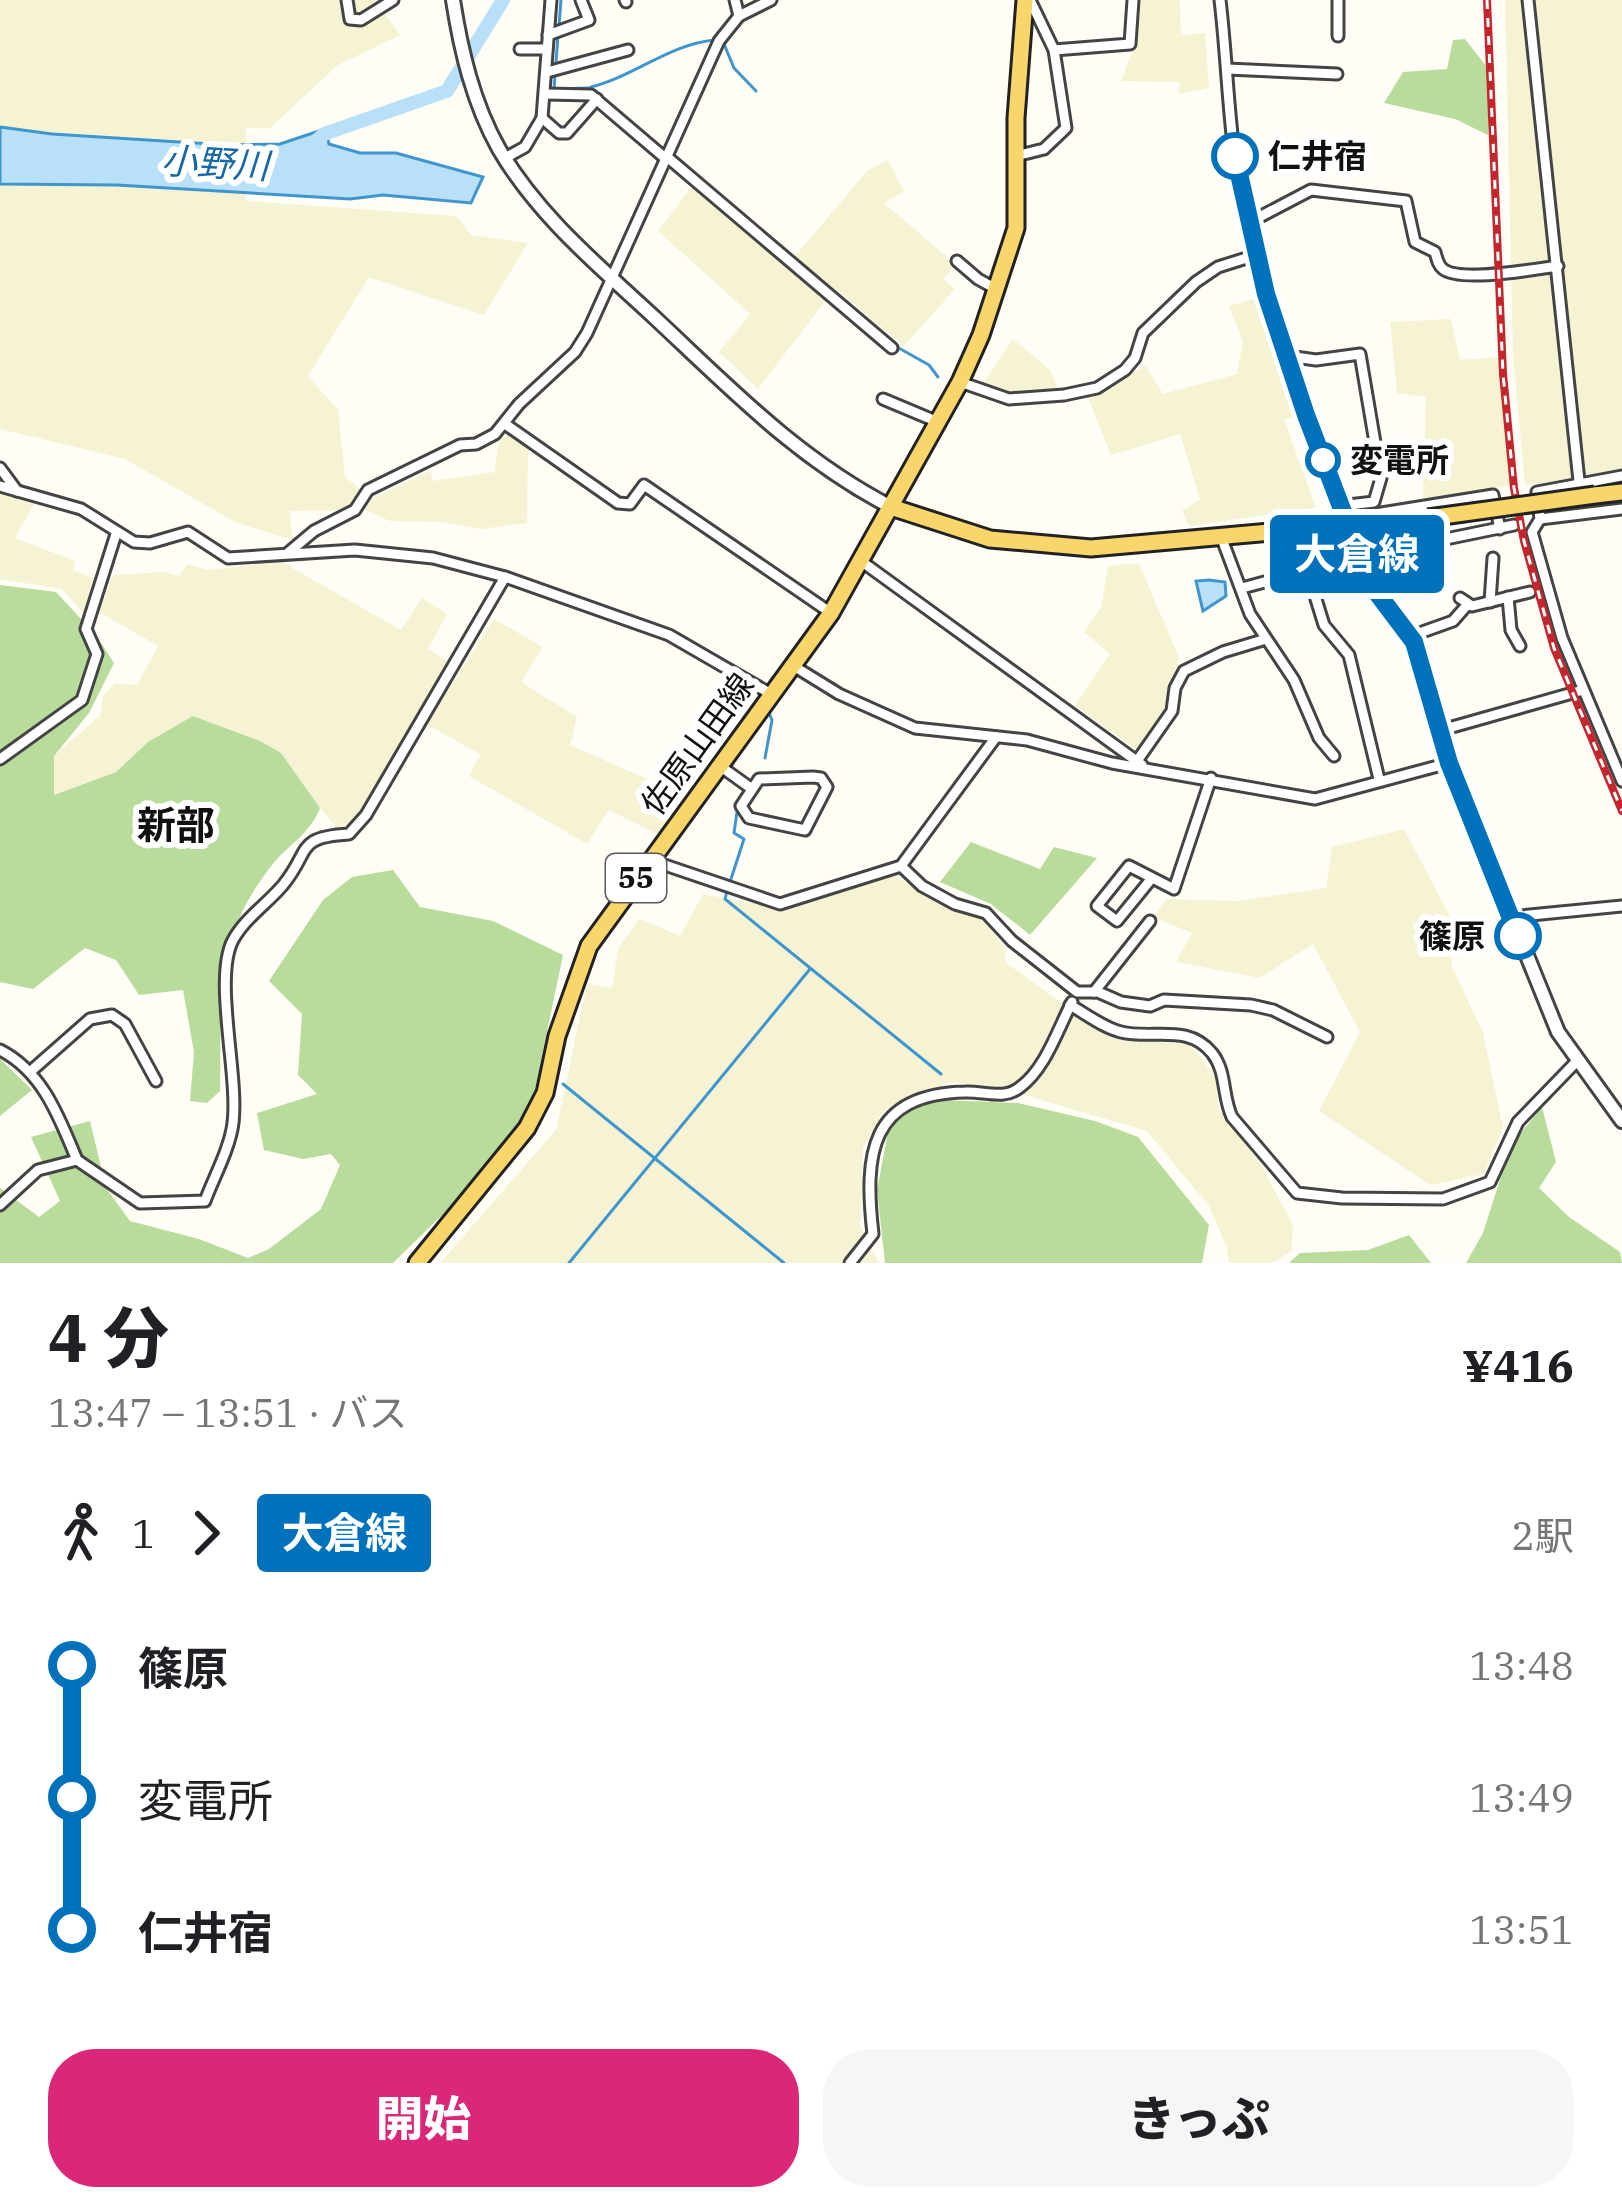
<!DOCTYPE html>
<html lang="ja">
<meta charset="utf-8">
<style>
body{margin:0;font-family:"IBM Plex Serif","Noto Sans JP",serif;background:#f6f6f6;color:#202124;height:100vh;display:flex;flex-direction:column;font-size:45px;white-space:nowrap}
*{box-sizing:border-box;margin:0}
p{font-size:39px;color:#757577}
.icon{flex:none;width:66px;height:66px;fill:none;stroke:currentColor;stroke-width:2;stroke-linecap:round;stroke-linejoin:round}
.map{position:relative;height:1263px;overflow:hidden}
.drawer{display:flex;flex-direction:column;background:#fff;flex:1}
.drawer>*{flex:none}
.badge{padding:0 24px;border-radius:9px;font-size:42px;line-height:78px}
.map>.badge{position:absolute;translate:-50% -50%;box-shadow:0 0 0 6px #fff}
.legs{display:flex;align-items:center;gap:18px;height:132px;padding:0 48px;font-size:39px}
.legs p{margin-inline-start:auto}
.overview{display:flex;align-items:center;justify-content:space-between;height:204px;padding:0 48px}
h1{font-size:66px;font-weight:800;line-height:90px}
.primary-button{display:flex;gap:24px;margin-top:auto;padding:24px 48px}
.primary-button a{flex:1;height:138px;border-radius:48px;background:#db2777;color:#fff;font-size:48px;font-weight:800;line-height:138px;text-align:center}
.primary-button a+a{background:#f6f6f6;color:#202124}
ul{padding:0 48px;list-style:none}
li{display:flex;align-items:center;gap:42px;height:132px;font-size:45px}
li i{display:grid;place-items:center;width:18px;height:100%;margin:0 15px;background:currentColor}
li i::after{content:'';width:30px;height:30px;margin:-15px;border:9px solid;border-radius:50%;background:#fff}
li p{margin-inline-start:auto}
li:first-child i{background:linear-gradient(#0000 50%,currentColor 0)}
li:last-child i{background:linear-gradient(currentColor 50%,#0000 0)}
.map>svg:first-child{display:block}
.farmland{fill:#f6f3d4}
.forest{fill:#b9dc9c}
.water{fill:#b9e0f7;stroke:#3f96cf;stroke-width:3}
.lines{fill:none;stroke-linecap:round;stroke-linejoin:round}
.stream{stroke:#3f96cf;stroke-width:3}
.river{stroke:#b9e0f7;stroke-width:14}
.minor-casing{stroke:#444;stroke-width:15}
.tertiary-casing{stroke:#444;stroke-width:18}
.primary-casing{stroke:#222;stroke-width:21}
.minor{stroke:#fff;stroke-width:9}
.tertiary{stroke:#fff;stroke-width:12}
.primary{stroke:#f9d66b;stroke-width:15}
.rail-casing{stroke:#c4262e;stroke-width:8}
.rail{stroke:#fff;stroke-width:3;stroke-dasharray:9;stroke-linecap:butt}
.primary-bridge-casing{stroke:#222;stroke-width:21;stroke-linecap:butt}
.primary-bridge{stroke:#f9d66b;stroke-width:15}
.line-1-casing{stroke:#fff;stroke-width:27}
.line-1{stroke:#0072bc;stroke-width:18}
.stop-1-dot{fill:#fff;stroke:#0072bc;stroke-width:6}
.labels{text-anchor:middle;stroke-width:12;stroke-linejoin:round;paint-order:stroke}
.shield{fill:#fff;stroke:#585858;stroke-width:3}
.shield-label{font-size:30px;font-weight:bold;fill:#111}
.stop-label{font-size:33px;font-weight:bold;fill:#111;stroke:#fff;text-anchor:start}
.street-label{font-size:33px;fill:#111;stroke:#fff}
.water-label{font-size:36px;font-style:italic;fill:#1768a6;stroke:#fff}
.quarter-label{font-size:39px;font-weight:bold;fill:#111;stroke:#fff}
</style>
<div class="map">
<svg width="1622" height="1263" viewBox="0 0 1622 1263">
<rect width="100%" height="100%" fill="#fffdf5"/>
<g class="farmland">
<polygon points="0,0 375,0 400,35 338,65 270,128 246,128 246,201 456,216 471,235 528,243 484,315 369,277 308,376 338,410 345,477 361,489 352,510 290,511 292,540 235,522 125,459 0,429"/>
<polygon points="1137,0 1180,0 1181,35 1205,33 1209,88 1179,94 1179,82 1121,81 1134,47"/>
<polygon points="1505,0 1622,0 1622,473 1525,485 1513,356"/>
<polygon points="888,160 904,192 884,203 956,265 943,279 955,289 904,346 835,288 758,389 719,352 750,314 658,231 694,184 786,267 867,171"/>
<polygon points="1264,296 1305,415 1284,419 1316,508 1189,526 1182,511 1200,499 1180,434 1111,455 1087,395 1146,366 1163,394 1237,374 1243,342 1229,306"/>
<polygon points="1451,319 1460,360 1503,357 1511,486 1423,498 1426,397 1397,393 1390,322"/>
<polygon points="1013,339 1051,371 1059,392 1014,395 981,386"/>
<polygon points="507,434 528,448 527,523 481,529 440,522 390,521 365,510 372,499 431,470 432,481 495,472 498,443"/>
<polygon points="0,489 36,500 15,538 75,561 73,570 93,578 84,613 61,589 0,579"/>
<polygon points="282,562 401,630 422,598 447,614 428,649 449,662 357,821 337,828 304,789 148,742 116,772 53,795 53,756 100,716 103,696 115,684 137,685 158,646 99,612 113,575 163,572 179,576 187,564 207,570"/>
<polygon points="1139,563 1179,658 1168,710 1138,751 1075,705 1110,654 1084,632 1101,608 1108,566"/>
<polygon points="494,619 543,647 521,682 577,717 570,745 665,787 662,799 675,816 661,836 609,810 587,844 469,776 480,754 426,724"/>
<polygon points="1404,829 1451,918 1452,967 1483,1032 1503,1127 1484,1174 1430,1185 1319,1111 1360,1032 1313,944 1260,978 1176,962 1192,933 1153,917 1166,899 1237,901 1326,888 1332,847"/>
<polygon points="890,875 982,918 1006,950 1005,962 1109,1037 1191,1045 1217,1079 1218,1107 1262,1167 1293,1225 1292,1251 1272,1263 1229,1263 1227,1248 1209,1206 1147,1131 997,1087 949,1082 883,1111 863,1148 860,1225 879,1263 440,1263 556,1130 587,984 612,988 618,949 639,919 680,936 703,894 782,909"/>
</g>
<g class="forest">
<polygon points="1465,39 1490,71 1488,135 1455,119 1384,103 1403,72 1447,69 1453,40"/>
<path d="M0 585 56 592 96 635 114 663 89 713 54 756V795L116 772 148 742 193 716 260 741 281 753 320 808C310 834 289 844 272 865 212 941 222 1000 220 1091L207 1103 190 1101 194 1052 183 990 139 995 116 960 85 948 33 989 0 982Z"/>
<polygon points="971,842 1040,869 1054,847 1097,858 1030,935 991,904 940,882"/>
<polygon points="393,870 420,907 493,921 563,955 530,1113 480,1178 393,1263 0,1263 0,1188 39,1217 60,1201 31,1137 90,1121 106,1188 130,1221 199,1239 248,1258 269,1249 321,1209 340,1165 331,1154 303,1159 264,1150 257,1113 317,1094 298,1075 302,1014 269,981 323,900 352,877"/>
<polygon points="0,1059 32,1090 0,1116"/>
<polygon points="943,1100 1018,1103 1095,1121 1138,1137 1209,1225 1202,1263 885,1263 877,1190 889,1127 917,1105"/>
<polygon points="1542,1107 1556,1162 1539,1188 1569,1217 1620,1252 1622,1263 1466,1263 1483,1233 1511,1145"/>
<polygon points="1409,1235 1431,1263 1289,1263 1300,1253 1368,1250"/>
</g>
<g class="water">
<polygon points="0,127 52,134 227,145 280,144 325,129 329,144 360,153 396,153 483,177 471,203 383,195 350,199 117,185 0,184"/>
<polygon points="1209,580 1225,582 1226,596 1203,611 1196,581"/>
</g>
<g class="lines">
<g class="stream">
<polyline points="559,26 561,0"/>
<polyline points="558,35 554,89 589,88 596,93"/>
<polyline points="724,44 734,68 756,91"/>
<path d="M591 87C635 76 669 44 715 40"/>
<polyline points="897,347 929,365 938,377"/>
<polyline points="765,758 772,720 769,713"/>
<polyline points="730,882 744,839 734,833 737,812"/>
<polyline points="727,891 725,899 941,1074"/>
<polyline points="563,1084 784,1263"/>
<polyline points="569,1263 810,969"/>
</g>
<polyline class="river" points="313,144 324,134 447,91 503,0"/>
<g class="minor-casing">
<g id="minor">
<polyline points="347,0 350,19 361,20 393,0"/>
<polyline points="625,0 626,2"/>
<path d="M1220 0C1227 58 1228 117 1237 175 1257 296 1308 412 1348 527"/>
<polyline points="1338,0 1338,36"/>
<polyline points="1528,0 1579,481"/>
<polyline points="739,16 771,0"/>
<polyline points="548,35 589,20 581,0"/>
<polyline points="520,49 547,49"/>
<polyline points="1054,50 1130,44 1133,0"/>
<polyline points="1227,69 1337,74"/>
<polyline points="547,72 628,50"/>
<polyline points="546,94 591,95 665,158"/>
<polyline points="542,118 559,133 567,133 597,99"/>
<polyline points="666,156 892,348"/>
<polyline points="1016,156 1044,149 1066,128 1054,50 1030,0"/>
<polyline points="505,158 525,147 542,118 551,0"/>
<path d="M1248 223 1311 190 1406 201 1415 242 1435 252C1437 259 1438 265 1443 269 1461 283 1535 269 1558 266"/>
<polyline points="957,261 978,279 996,289"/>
<polyline points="1288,356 1316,360 1360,354 1381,478 1374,502 1340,506"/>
<polyline points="960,382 1009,399 1064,395 1097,388 1125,370 1135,358 1143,333 1196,282 1218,267 1256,255"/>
<polyline points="883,399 938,422"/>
<polyline points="505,424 618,503 630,504 644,485 831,613"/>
<polyline points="0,468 17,491"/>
<polyline points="1622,476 1537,492 1540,519 1532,532 1562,638 1622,781"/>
<polyline points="0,486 81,509 134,542 150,543 188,532 228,558 355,550 433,558 505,577 669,635 771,694"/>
<polyline points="1540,519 1622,509"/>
<polyline points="1362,520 1369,515 1493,495 1500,529"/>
<polyline points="1222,539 1250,614 1294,680 1319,738 1334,756"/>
<polyline points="289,552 314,531 355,510 368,490 460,445 476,444 495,434 519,404 575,352 587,333 719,41 739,16 735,0"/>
<polyline points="861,561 1142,765"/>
<polyline points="1307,570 1324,625 1349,655 1379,779"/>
<polyline points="1242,588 1358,557 1514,525"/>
<polyline points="1508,597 1511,630 1520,646"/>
<polyline points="1460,598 1472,606 1530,592"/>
<polyline points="1490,602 1493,558"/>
<polyline points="1411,636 1453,621 1468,604"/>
<polyline points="792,665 839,694 915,728 1027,740 1112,763 1315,799 1449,763"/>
<polyline points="1438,731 1583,690"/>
<polyline points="0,759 82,700 97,654 86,629 116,534"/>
<polyline points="1137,761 1172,711 1175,688 1184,671 1223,652 1266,639"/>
<polyline points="720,766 752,789"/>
<polygon points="813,777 821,778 827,787 805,830 749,818 741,806 759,779"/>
<polyline points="650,860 780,904 901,866 996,737"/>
<polyline points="901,866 922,886 955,904 986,913 1012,941 1077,992 1098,992 1121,1002 1150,1006 1164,1000 1251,1005 1273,1010 1327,1037"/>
<polyline points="1152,878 1117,921 1097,906 1129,866 1174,889 1211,778"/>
<polyline points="1510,917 1622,906"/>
<polyline points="1094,992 1150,921"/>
<path d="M1070 1005C1086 1014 1104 1028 1121 1032 1154 1040 1187 1023 1212 1053 1227 1072 1222 1096 1232 1117L1297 1193 1342 1198 1443 1199 1490 1182 1518 1122 1578 1060"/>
<path d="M0 1050C43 1072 59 1117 77 1160"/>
<polyline points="31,1071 90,1019 112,1015 125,1024 156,1081"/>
<path d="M0 1205 38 1170 77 1160 140 1203 205 1201C214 1177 230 1148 233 1123 239 1075 213 978 233 940 245 918 267 904 283 885 311 851 295 837 349 834L366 815 505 577"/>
<path d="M850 1263 873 1234C864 1155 869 1094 965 1092 984 1091 1003 1100 1019 1088 1045 1070 1058 1029 1072 1002"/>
</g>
</g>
<g class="tertiary-casing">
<g id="tertiary">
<path d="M453 0C461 51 473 103 499 149 538 216 599 266 655 318 731 389 798 459 891 507"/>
<polyline points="1348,527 1371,585 1414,642 1449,763 1558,1032 1622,1121"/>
</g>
</g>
<g class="primary-casing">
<g id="primary">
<polyline points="1595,495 1622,492"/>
<polyline points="891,507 990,539 1091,548 1428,518"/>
<polyline points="417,1263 527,1128 545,1093 557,1036 589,946 831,613 960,382 981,335 1016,228 1016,118 1025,0"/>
</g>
</g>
<use href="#minor" class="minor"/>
<use href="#tertiary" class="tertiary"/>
<use href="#primary" class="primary"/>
<g class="rail-casing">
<polyline id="rail" points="1487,0 1503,374 1514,488 1524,541 1554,648 1622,811"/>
</g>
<use href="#rail" class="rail"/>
<g class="primary-bridge-casing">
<polyline id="primary-bridge" points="1428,518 1595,495"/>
</g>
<use href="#primary-bridge" class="primary-bridge"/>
</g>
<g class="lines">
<g class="line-1-casing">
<polyline id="line-1" points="1235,156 1266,294 1306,415 1371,585 1414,642 1449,763 1518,936"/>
</g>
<use href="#line-1" class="line-1"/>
</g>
<g class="stop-1-dot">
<circle cx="1235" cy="156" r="21"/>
<circle cx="1323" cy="460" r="15"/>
<circle cx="1518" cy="936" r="21"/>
</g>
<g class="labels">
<rect class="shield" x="606" y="854" width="60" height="48" rx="9"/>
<g class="shield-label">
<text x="636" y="888">55</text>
</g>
<g class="stop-label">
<text x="1268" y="168">仁井宿</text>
<text x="1350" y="472">変電所</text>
<text x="1485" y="948" text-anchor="end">篠原</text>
</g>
<g class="street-label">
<text transform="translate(697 744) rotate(-54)" y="12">佐原山田線</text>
</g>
<g class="water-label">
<text transform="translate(215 163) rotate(3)" y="13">小野川</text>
</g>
<g class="quarter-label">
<text x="176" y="839">新部</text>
</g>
</g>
</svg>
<b class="badge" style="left:1357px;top:554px;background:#0072bc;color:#fff">大倉線</b>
</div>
<section class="drawer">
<div class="overview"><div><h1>4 分</h1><p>13:47 – 13:51 · バス</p></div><b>¥416</b></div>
<div class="legs"><svg class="icon" aria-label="walk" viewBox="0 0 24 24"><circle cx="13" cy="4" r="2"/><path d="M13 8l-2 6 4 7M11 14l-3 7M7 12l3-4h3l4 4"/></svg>1<svg class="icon" aria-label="forward" viewBox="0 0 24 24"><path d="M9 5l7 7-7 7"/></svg><b class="badge" style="background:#0072bc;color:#fff">大倉線</b><p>2駅</p></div>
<ul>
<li><i style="color:#0072bc"></i><b>篠原</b><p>13:48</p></li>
<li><i style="color:#0072bc"></i><span>変電所</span><p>13:49</p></li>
<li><i style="color:#0072bc"></i><b>仁井宿</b><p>13:51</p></li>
</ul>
<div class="primary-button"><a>開始</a><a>きっぷ</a></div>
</section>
